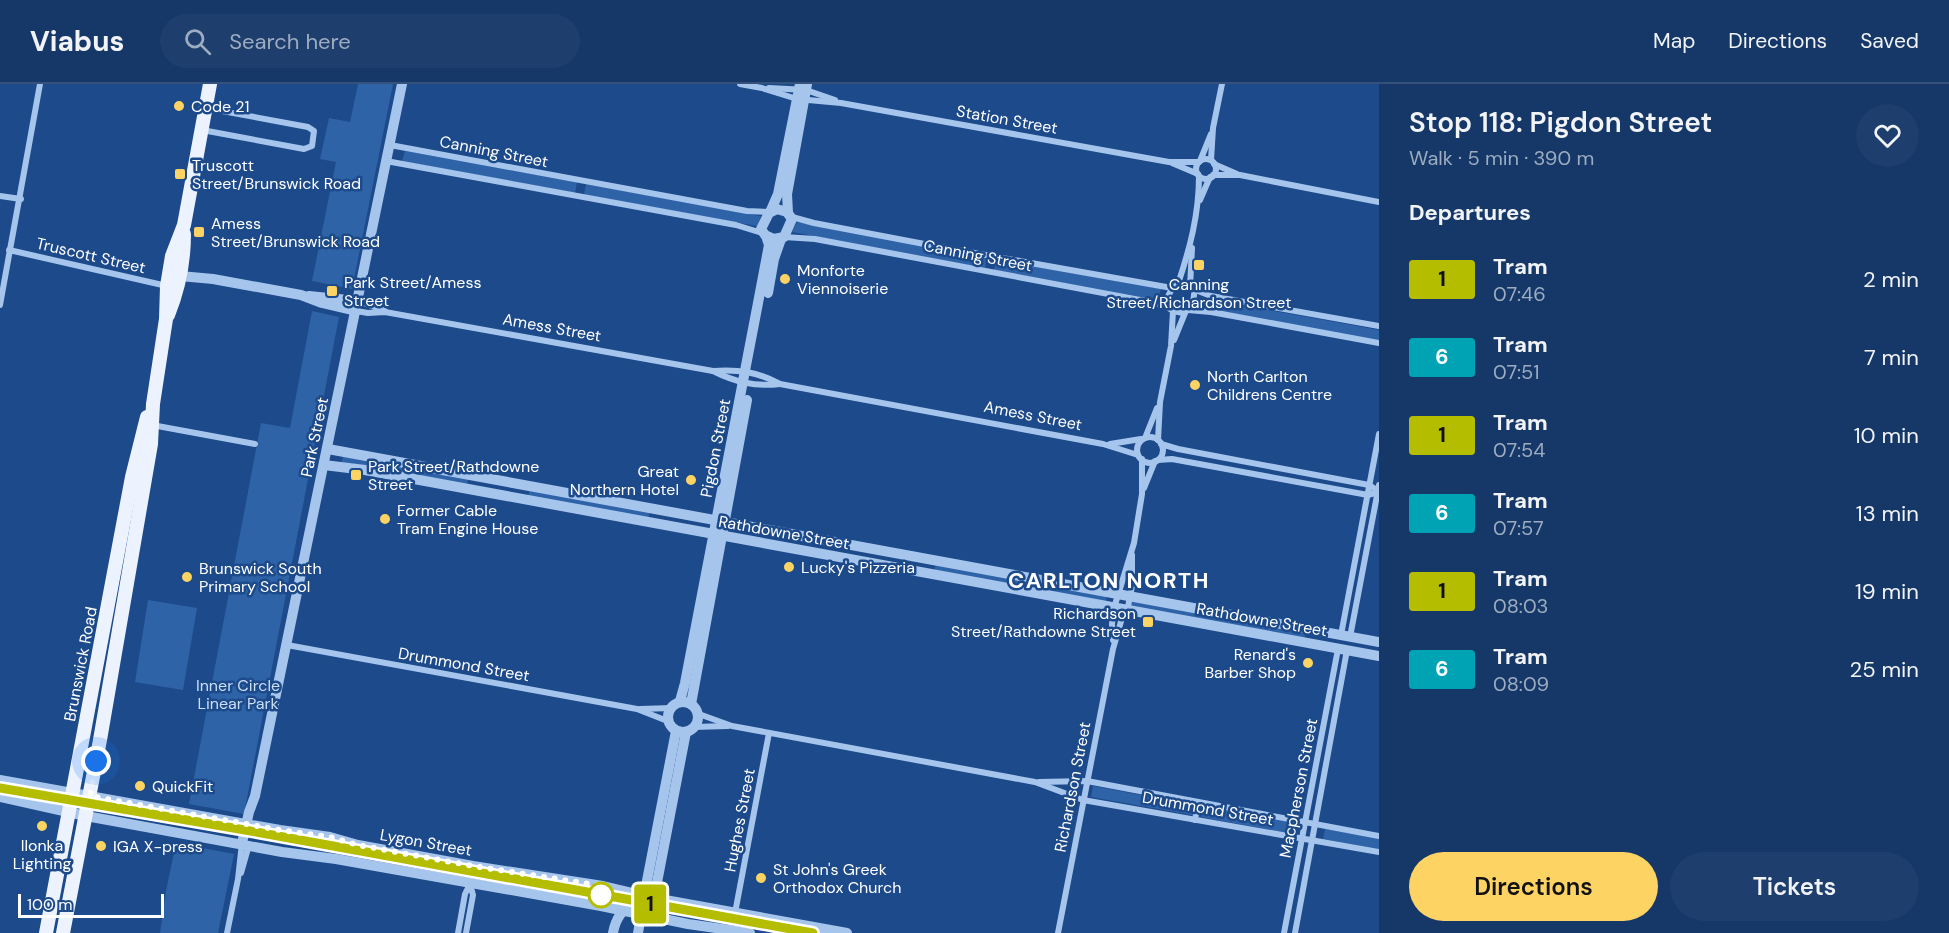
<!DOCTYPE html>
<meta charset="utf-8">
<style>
body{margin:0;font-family:"DM Sans",sans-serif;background:#1e3f6e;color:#f1f3f6;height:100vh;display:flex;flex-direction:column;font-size:22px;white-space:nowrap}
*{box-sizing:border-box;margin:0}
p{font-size:20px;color:#9dacc0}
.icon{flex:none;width:33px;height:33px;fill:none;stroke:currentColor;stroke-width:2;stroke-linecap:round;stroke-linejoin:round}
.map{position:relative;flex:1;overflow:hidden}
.drawer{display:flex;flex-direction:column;background:#153868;width:570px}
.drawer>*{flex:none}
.badge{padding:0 12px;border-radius:4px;font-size:21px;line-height:39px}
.scale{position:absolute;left:18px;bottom:15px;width:146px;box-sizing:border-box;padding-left:6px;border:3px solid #fff;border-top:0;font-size:16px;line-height:21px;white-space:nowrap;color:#fff;-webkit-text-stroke:4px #1c4a8a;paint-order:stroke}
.you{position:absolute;width:30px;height:30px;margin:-15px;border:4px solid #fff;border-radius:50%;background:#1a73e8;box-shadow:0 0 0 9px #1a73e833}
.map>.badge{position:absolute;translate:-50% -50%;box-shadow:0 0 0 3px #fff}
h2{padding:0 30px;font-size:22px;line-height:54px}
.round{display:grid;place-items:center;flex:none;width:63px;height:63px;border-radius:32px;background:#1e3f6e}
.overview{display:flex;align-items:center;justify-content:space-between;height:102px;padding:0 30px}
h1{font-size:28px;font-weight:600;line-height:45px}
.primary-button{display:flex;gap:12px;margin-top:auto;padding:12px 30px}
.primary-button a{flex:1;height:69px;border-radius:36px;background:#fdd464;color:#111;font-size:24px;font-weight:600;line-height:69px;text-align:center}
.primary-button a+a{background:#1e3f6e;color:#f1f3f6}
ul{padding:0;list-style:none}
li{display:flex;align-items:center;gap:18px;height:78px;padding:0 30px}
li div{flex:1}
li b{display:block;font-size:22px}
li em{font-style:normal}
li .badge{min-width:66px;font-weight:700;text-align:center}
header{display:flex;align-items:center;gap:36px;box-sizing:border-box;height:84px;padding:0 30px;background:#153868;border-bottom:2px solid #34527c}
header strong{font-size:28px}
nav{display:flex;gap:33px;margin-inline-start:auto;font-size:21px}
.search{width:420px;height:54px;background:#1e3f6e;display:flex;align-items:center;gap:15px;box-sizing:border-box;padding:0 21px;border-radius:33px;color:#9dacc0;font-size:22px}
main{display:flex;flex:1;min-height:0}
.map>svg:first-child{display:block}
.green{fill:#2f63a8}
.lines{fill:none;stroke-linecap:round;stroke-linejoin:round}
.minor{stroke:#a6c5ed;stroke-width:6}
.tertiary{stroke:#a6c5ed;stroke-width:10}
.primary{stroke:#ecf3ff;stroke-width:14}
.tram{stroke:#fff;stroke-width:1.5}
.line-casing{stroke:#fff;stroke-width:14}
.line{stroke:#b5bd00;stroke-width:9}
.walk{stroke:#fff;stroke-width:6;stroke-dasharray:0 10.8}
.poi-dot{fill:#fdd464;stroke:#1c4a8a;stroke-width:2}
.stop-dot{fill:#fff;stroke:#b5bd00;stroke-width:3}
.labels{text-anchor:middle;stroke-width:5;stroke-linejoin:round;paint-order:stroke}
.poi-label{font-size:16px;fill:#fff;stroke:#1c4a8a;text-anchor:start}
.street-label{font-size:16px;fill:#fff;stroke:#1c4a8a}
.park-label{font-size:16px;fill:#ccdff9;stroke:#1c4a8a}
.district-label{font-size:22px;font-weight:bold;letter-spacing:1.5px;fill:#fff;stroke:#1c4a8a}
</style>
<header>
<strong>Viabus</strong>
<div class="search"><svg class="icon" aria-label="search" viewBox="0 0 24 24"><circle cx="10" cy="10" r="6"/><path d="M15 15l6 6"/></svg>Search here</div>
<nav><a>Map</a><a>Directions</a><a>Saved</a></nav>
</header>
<main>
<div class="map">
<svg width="1379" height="849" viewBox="0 0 1379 849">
<rect width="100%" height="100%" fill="#1c4a8a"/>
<g class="green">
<polygon points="358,0 393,0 352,205 312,197 336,78 320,75 329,34 350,38"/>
<polygon points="405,67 577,98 575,109 402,77"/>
<polygon points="586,100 760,132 761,132 757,142 584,111"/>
<polygon points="797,138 987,173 985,184 792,148"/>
<polygon points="996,175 1161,205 1158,216 994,186"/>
<polygon points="1203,214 1379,246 1379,257 1201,224"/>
<polygon points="312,227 339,233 244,730 189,720 261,339 290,344"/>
<polygon points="343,372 468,394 467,403 341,380"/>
<polygon points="530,404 650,427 648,435 528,413"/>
<polygon points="936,480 1107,511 1106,519 934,488"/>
<polygon points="1133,515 1306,546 1304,557 1131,524"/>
<polygon points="148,516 197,524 183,606 135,598"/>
<polygon points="1093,702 1194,721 1192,731 1091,713"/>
<polygon points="1203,723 1295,739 1292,750 1201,733"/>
<polygon points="1325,745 1379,754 1379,765 1323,755"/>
<polygon points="176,759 234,770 218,849 160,849 166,807"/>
</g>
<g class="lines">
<g class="minor">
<polyline points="740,0 762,4 797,15 841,19 1169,78 1199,78"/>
<polyline points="769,4 806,6 835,16"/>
<polyline points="202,46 304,65 312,62 314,47 308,43 206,24"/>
<polyline points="390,61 747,127 770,128"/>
<circle cx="1206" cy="85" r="10"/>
<polyline points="1211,76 1213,44 1222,0"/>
<polyline points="386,77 736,141 762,149"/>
<polyline points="1200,77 1211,50"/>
<polyline points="1172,79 1198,90"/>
<polyline points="1214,80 1237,90"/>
<polyline points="1213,91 1240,91 1379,118"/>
<polyline points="0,112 21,115"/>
<polyline points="1200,116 1210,93"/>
<polyline points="792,133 814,139 935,162 1172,204"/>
<path d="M784 153 815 155 1151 218 1166 222 1173 227 1183 229C1191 226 1195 214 1194 207"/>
<polyline points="9,166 167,202"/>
<path d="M1178 200C1190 164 1199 130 1199 92"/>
<polyline points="1190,203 1192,164"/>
<polyline points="358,217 385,227"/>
<polyline points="0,221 40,0"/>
<polyline points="1166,222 1166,216 1173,203 1180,200 1211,212 1379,242"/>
<polyline points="1188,226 1211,228 1379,259"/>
<path d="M356 227 368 229 385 228 713 287C735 298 755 303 780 300"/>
<polyline points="1174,256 1185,229"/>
<path d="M713 287C738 285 758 288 780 300L1103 360 1138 371"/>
<polyline points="152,341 255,360"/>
<circle cx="1150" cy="366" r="13"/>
<polyline points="1145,354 1157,324"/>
<polyline points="1158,356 1160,318 1171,262 1173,227"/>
<polyline points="1110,360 1141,355"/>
<polyline points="1161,360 1178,365 1369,401 1378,407"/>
<polyline points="1158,376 1172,375 1368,411 1379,408"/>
<polyline points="1144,404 1155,377"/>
<polyline points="1341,551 1379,350"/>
<polyline points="1350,553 1379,401"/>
<polyline points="1113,556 1112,540 1114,524 1134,459 1142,410 1142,375"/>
<polyline points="287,561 637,625 670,638"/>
<polyline points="640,625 672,624"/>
<polyline points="696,629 732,642 1035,698 1083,716 1379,768"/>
<polyline points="693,643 728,642"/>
<polyline points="1039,698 1087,697 1379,752"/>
<polyline points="1195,736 1198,718"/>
<polyline points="241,789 249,761"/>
<polyline points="735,829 769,649"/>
<polyline points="227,849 238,795 242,759"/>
<polyline points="458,849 465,810 470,800"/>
<polyline points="466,849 473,811 470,800"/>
<polyline points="1058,849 1113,565 1122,534 1128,523 1132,502 1132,471"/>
<polyline points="1284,849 1338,565"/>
<polyline points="1295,849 1347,566"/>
</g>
<g class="tertiary">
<polygon points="777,125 787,128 792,135 784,153 774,155 765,151 761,145 769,129"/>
<polyline points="771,126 778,110 800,0"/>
<polyline points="788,129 787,110 807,0"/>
<polyline points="180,192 213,195 301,211 322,219 356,227"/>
<polyline points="768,209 774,175 781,155"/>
<polyline points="309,212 358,217"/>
<polyline points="328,365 1379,558"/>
<polyline points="324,381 365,386 1379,572"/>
<polyline points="680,617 685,599 758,219 769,161 766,152"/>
<circle cx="683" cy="633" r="15"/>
<polyline points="691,620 747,316"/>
<polyline points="0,696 280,746 330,753 358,761 473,782 603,802 654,814 847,849"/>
<polyline points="0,713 86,732 282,768 336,775 601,822 688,840 750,849"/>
<polyline points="242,759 249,728 255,712 402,0"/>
<path d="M613 849C618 821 635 824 646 802L676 647"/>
<polyline points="638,849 641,831 654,814 686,648"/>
</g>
<g class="primary">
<path d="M168 231C179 204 184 179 184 150"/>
<polyline points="46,849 132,393 147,333"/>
<polyline points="63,849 100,656 151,360 153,320 166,235 167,202 172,172 184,141 210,0"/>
</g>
<polyline class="tram" points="0,704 813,849"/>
</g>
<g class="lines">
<g class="line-casing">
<polyline id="line" points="0,704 245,746 813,849"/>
</g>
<use href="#line" class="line"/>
<polyline class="walk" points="96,677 90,712 280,746 330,753 358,761 473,782 603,802 601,811"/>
</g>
<g class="poi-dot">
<circle cx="179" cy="22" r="6"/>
<rect x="174" y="84" width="12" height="12" rx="3"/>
<rect x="193" y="142" width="12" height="12" rx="3"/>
<rect x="1193" y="175" width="12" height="12" rx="3"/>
<circle cx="785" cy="195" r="6"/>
<rect x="326" y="201" width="12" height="12" rx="3"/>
<circle cx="1195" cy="301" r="6"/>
<rect x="350" y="385" width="12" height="12" rx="3"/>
<circle cx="691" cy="396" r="6"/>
<circle cx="385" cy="435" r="6"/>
<circle cx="789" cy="483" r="6"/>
<circle cx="187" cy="493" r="6"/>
<rect x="1142" y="532" width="12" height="12" rx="3"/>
<circle cx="1308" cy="579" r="6"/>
<circle cx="140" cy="702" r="6"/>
<circle cx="42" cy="742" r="6"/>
<circle cx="101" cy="762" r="6"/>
<circle cx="761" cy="794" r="6"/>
</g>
<circle class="stop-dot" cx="601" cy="811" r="12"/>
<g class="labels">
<g class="poi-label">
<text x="191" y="28">Code 21</text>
<text x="192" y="87">Truscott<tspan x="192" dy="18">Street/Brunswick Road</tspan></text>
<text x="211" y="145">Amess<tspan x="211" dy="18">Street/Brunswick Road</tspan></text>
<text x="797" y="192">Monforte<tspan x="797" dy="18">Viennoiserie</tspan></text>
<text x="344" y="204">Park Street/Amess<tspan x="344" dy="18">Street</tspan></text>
<text x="1199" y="206" text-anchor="middle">Canning<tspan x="1199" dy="18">Street/Richardson Street</tspan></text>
<text x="1207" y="298">North Carlton<tspan x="1207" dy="18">Childrens Centre</tspan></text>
<text x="368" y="388">Park Street/Rathdowne<tspan x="368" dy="18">Street</tspan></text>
<text x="679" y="393" text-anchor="end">Great<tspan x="679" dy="18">Northern Hotel</tspan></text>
<text x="397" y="432">Former Cable<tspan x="397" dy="18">Tram Engine House</tspan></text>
<text x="801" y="489">Lucky's Pizzeria</text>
<text x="199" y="490">Brunswick South<tspan x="199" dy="18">Primary School</tspan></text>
<text x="1136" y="535" text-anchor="end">Richardson<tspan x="1136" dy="18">Street/Rathdowne Street</tspan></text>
<text x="1296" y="576" text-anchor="end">Renard's<tspan x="1296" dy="18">Barber Shop</tspan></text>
<text x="152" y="708">QuickFit</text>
<text x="42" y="767" text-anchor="middle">Ilonka<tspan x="42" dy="18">Lighting</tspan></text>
<text x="113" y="768">IGA X-press</text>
<text x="773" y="791">St John's Greek<tspan x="773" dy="18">Orthodox Church</tspan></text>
</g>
<g class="street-label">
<text transform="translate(1007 35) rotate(10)" y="6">Station Street</text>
<text transform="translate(494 67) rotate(11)" y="6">Canning Street</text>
<text transform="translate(91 171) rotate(13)" y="6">Truscott Street</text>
<text transform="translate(978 171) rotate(11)" y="6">Canning Street</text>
<text transform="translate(552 243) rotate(10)" y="6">Amess Street</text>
<text transform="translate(1033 331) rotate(11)" y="6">Amess Street</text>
<text transform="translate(314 353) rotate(-78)" y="6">Park Street</text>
<text transform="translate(715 364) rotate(-79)" y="6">Pigdon Street</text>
<text transform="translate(784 448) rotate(10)" y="6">Rathdowne Street</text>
<text transform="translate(1262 535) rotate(10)" y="6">Rathdowne Street</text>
<text transform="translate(80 580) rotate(-79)" y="6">Brunswick Road</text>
<text transform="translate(464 580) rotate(10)" y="6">Drummond Street</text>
<text transform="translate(1072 703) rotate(-79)" y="6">Richardson Street</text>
<text transform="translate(1298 704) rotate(-79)" y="6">Macpherson Street</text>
<text transform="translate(1208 724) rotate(10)" y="6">Drummond Street</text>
<text transform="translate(739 736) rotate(-79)" y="6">Hughes Street</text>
<text transform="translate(426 758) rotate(10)" y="6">Lygon Street</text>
</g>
<g class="park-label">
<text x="238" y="607">Inner Circle<tspan x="238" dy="18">Linear Park</tspan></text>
</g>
<g class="district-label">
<text x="1109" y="504">CARLTON NORTH</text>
</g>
</g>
</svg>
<div class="scale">100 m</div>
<div class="you" style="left:96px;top:677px"></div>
<b class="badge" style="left:650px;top:820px;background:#b5bd00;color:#111">1</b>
</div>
<section class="drawer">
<div class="overview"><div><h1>Stop 118: Pigdon Street</h1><p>Walk · 5 min · 390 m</p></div><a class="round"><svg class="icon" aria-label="heart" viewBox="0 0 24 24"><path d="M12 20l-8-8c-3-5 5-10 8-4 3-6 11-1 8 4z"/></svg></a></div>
<h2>Departures</h2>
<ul>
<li><span class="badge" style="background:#b5bd00;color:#111">1</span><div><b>Tram</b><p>07:46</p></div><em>2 min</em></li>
<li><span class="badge" style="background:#00a3b4;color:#fff">6</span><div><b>Tram</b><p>07:51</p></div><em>7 min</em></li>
<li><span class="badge" style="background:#b5bd00;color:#111">1</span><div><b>Tram</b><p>07:54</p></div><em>10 min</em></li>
<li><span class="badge" style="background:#00a3b4;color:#fff">6</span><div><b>Tram</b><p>07:57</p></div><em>13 min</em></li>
<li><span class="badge" style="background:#b5bd00;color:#111">1</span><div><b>Tram</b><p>08:03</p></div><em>19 min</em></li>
<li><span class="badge" style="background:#00a3b4;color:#fff">6</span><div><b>Tram</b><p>08:09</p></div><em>25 min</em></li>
</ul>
<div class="primary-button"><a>Directions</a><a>Tickets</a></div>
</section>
</main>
